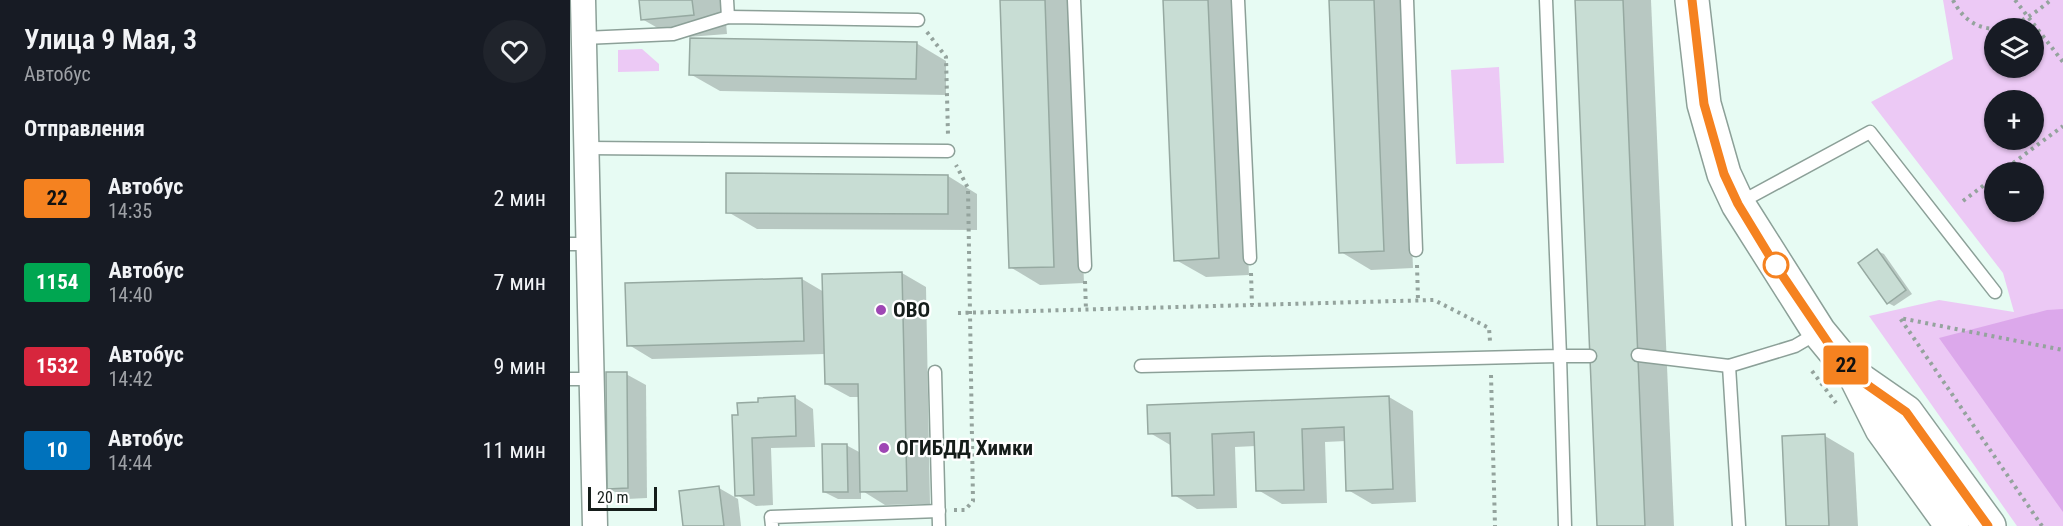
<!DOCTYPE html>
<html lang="ru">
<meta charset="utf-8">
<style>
body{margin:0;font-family:"Roboto Condensed",sans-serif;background:#20242c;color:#f1f3f6;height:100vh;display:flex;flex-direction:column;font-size:22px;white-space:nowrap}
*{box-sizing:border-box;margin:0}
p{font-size:20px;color:#9ea1a6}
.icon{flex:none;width:33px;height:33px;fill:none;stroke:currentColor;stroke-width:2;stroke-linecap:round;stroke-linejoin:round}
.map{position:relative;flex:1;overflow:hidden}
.sheet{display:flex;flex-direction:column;background:#171b24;width:570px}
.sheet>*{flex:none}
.badge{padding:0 12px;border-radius:4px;font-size:21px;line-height:39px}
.controls{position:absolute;left:1414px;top:18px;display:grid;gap:12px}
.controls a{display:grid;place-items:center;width:60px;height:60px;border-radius:50%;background:#171b24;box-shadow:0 2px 4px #0004;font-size:30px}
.scale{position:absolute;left:18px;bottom:15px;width:69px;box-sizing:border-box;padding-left:6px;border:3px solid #151d1a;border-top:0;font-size:16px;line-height:21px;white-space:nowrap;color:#151d1a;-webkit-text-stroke:4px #fff;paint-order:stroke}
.map>.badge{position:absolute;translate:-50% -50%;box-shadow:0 0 0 3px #fff}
h2{padding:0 24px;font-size:22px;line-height:54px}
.round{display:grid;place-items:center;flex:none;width:63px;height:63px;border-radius:32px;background:#20242c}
.head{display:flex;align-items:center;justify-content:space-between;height:102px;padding:0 24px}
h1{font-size:28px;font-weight:600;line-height:45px}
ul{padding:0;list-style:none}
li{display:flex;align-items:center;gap:18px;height:84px;padding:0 24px}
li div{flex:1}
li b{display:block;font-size:22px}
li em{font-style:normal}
li .badge{min-width:66px;font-weight:700;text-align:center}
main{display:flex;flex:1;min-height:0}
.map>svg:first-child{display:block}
.green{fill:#ecc9f5;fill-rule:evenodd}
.forest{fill:#dca8eb}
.shadow{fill:#0003}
.building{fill:#c8ddd4;stroke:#96a9a1;stroke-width:1.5}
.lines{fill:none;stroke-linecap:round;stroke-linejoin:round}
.lane-casing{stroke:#8ca098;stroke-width:15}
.street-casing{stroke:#8ca098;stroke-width:27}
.secondary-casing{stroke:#8ca098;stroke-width:36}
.path{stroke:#94a39d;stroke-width:4;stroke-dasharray:3 4.5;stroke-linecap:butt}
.lane{stroke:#fff;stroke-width:12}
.street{stroke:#fff;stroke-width:24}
.secondary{stroke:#fff;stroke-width:33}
.line-casing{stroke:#fff;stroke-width:14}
.line{stroke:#f58220;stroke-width:9}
.stop-dot{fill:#fff;stroke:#f58220;stroke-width:3}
.poi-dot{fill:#9e47b4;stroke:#fff;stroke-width:2}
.labels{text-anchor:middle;stroke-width:4.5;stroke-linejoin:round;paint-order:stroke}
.poi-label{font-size:21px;font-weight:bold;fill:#151d1a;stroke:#fff;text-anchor:start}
</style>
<main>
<section class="sheet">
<div class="head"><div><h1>Улица 9 Мая, 3</h1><p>Автобус</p></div><a class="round"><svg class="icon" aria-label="heart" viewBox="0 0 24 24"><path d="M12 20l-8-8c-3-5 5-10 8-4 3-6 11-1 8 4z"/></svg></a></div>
<h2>Отправления</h2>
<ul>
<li><span class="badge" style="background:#f58220;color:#111">22</span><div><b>Автобус</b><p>14:35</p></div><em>2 мин</em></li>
<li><span class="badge" style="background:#00a651;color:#fff">1154</span><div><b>Автобус</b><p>14:40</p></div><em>7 мин</em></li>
<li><span class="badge" style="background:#d7263d;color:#fff">1532</span><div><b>Автобус</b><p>14:42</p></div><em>9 мин</em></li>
<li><span class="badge" style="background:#0072bc;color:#fff">10</span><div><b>Автобус</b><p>14:44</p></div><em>11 мин</em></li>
</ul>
</section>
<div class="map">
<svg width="1493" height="526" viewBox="0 0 1493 526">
<rect width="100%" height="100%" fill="#e7fbf3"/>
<g class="green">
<path d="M1373 0H1493V526H1447L1299 316 1369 300 1444 312 1433 273 1301 102 1383 59ZM1425 28H1464V68H1425ZM1425 100H1464V140H1425ZM1425 172H1464V212H1425Z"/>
<polygon points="72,49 89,64 89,71 48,72 48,50"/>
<polygon points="929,67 934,163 886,164 881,70"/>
</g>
<polygon class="forest" points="1493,309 1493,512 1369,338 1477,310"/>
<g class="shadow">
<polygon points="70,0 154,0 157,34 105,38 72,19"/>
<polygon points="431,0 504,0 514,283 470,285 440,267"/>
<polygon points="595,0 667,0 679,275 636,277 606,260"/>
<polygon points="761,0 832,0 843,268 801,270 771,252"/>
<polygon points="1006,0 1081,0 1104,526 1028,526"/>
<polygon points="346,43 376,61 376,95 150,91 120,74"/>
<polygon points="378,176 407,194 407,230 187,229 158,212"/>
<polygon points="1307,251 1314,254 1342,294 1324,306 1318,303"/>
<polygon points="332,273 356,287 360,504 315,505 291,490 291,499 268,499 254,492 276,445 291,453 290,397 280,397 256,384 255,354 82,359 59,345 232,279 254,292"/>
<polygon points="56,374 76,385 77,498 57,499 38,488"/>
<polygon points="224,397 243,409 245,447 201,448 203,505 186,506 167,495 164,417"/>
<polygon points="819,397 843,411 846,502 802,504 778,490 776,441 755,442 757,503 712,504 688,490 686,446 665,447 667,508 627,509 604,495 602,446 580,433 579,406"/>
<polygon points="1255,436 1284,453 1288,526 1217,526"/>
<polygon points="149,488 168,499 171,526 115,526"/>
</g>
<g class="building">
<polygon points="69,0 122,0 124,15 71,20"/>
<polygon points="430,0 475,0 484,267 439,268"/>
<polygon points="593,0 638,0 649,258 604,261"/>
<polygon points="759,0 804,0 814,251 769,253"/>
<polygon points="1005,0 1053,0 1075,526 1027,526"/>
<polygon points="120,38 347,42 346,79 119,75"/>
<polygon points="156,173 378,175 378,214 156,213"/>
<polygon points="1307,249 1336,290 1317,304 1288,263"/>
<polygon points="332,272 337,491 290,492 288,384 255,384 252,274"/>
<polygon points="232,278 234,341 57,346 55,283"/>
<polygon points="36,372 57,372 58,488 37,489"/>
<polygon points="225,396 226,436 182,438 184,495 165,496 162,415 168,415 167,403 188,402 188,398"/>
<polygon points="819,396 823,489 776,491 774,427 732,429 734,490 686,491 684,432 642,434 644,495 602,496 600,433 578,434 577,405"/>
<polygon points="1255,434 1259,526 1216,526 1212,436"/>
<polygon points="252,444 277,444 278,492 253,492"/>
<polygon points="149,486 154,526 113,526 109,491"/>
</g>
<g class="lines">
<g class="lane-casing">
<g id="lane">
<polyline points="157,0 158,17"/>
<polyline points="504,0 515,266"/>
<polyline points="668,0 680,258"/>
<polyline points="837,0 846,250"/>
<polyline points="14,38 103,34 158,17 348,20"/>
<polyline points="16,148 378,151"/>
<polyline points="1169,203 1300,132 1425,292"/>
<polyline points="0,244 18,244"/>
<polyline points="1068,355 1159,366 1225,346 1249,332"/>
<polyline points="571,366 990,356 976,0"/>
<polyline points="1159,366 1169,526"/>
<polyline points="365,372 369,526"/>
<polyline points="0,379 21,379"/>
<polyline points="202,526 201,517 369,511"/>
<polyline points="995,526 990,356 1020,356"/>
</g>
</g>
<g class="street-casing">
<polyline id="street" points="13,0 25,526"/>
</g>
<g class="secondary-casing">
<g id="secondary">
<polyline points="1122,0 1134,104 1154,174 1168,204 1249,332 1286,377 1312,429 1382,526"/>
<polyline points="1287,378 1336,412 1419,526"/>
</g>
</g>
<g class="path">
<path d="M1383 0C1392 18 1405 28 1425 29"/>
<polyline points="1445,0 1493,62"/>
<path d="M1431 28C1451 24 1466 12 1481 0"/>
<polyline points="357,32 376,57 378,135"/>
<polyline points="1431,172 1493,126"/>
<polyline points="1393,201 1425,177"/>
<polyline points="847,265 848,300"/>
<polyline points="681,273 682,305"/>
<polyline points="515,281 516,310"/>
<polyline points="388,313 864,300 919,328 920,341"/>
<polyline points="1242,371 1266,403"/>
<polyline points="921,375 925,526"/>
<polyline points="384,510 395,510 403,501 398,188 386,165"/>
<polyline points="1472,526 1330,318 1493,350"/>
</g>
<use href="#lane" class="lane"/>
<use href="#street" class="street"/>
<use href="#secondary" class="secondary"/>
</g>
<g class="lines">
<g class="line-casing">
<polyline id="line" points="1122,0 1134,104 1154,174 1168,204 1202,260 1265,353 1286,377 1336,412 1418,526"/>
</g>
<use href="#line" class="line"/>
</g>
<circle class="stop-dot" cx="1206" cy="265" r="12"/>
<g class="poi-dot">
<circle cx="311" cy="310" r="6"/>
<circle cx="314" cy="448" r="6"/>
</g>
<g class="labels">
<g class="poi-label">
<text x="323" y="317">ОВО</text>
<text x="326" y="455">ОГИБДД Химки</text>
</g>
</g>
</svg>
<div class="controls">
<a><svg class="icon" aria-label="layers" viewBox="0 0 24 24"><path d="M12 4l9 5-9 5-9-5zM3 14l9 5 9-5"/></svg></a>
<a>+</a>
<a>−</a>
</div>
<div class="scale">20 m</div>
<b class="badge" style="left:1276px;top:365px;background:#f58220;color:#111">22</b>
</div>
</main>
